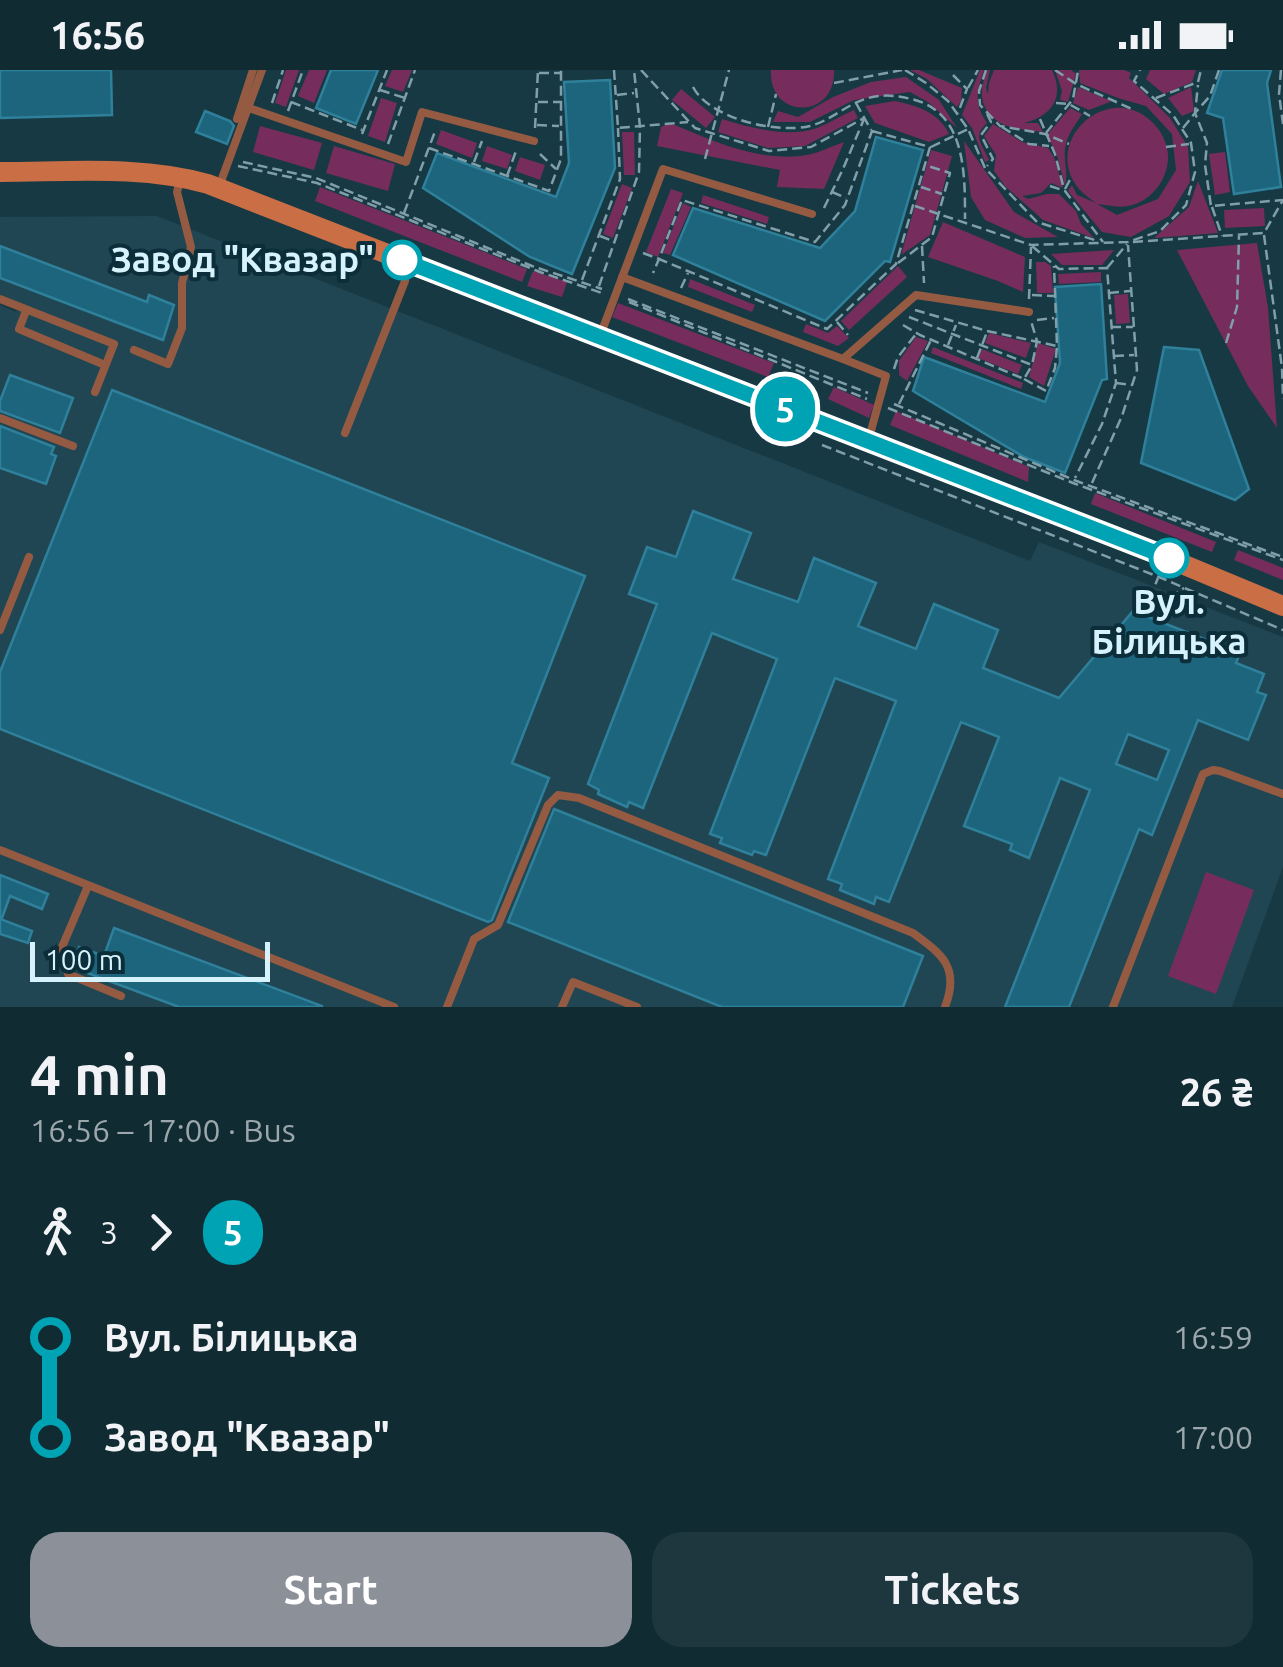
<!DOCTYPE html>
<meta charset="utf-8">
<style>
body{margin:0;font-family:Ubuntu,sans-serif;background:#1e373f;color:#f1f3f6;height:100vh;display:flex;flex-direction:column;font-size:38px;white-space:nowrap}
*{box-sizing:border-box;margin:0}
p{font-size:32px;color:#9ca7ac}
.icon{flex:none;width:55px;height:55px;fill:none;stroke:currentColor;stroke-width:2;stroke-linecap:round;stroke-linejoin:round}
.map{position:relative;height:937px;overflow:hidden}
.panel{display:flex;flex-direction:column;background:#112b33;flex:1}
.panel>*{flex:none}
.badge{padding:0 20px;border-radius:32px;font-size:35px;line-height:65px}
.scale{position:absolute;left:30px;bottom:25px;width:240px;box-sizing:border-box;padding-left:10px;border:5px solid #d6f2fd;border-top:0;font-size:28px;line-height:35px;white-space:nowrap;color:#d6f2fd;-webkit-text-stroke:8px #0b2e3a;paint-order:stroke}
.map>.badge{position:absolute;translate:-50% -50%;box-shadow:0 0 0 5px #fff}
.legs{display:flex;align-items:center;gap:15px;height:110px;padding:0 30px;font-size:32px}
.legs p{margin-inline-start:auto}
.head{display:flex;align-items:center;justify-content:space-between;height:170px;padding:0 30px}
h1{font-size:55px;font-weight:600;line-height:75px}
.primary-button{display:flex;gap:20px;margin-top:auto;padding:20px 30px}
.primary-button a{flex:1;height:115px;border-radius:30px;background:#8c9099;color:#fff;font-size:40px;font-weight:600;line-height:115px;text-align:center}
.primary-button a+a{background:#1e373f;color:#f1f3f6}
ul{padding:0 30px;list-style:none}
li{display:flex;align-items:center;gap:35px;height:100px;font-size:38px}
li i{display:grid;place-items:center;width:15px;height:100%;margin:0 12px;background:currentColor}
li i::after{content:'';width:25px;height:25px;margin:-12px;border:8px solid;border-radius:50%;background:#112b33}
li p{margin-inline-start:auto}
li:first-child i{background:linear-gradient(#0000 50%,currentColor 0)}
li:last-child i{background:linear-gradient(currentColor 50%,#0000 0)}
.status{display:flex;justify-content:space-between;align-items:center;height:70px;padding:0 50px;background:#112b33;direction:ltr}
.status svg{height:28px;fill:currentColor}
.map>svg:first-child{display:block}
.built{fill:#214653}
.green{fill:#762d5d}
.building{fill:#1d657c;stroke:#2e809b;stroke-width:2.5;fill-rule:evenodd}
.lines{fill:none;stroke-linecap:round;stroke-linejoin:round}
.path{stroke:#809faa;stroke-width:2.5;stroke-dasharray:10 5;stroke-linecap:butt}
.lane{stroke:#955b42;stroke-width:8}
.secondary{stroke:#ca6e46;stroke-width:20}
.line-1-casing{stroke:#fff;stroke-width:22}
.line-1{stroke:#00a3b4;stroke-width:15}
.stop-1-dot{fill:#fff;stroke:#00a3b4;stroke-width:5}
.labels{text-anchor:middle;stroke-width:8;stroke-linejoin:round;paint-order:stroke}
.stop-label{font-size:35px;font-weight:bold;fill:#d6f2fd;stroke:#0b2e3a;text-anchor:end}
</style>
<div class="status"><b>16:56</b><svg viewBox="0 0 49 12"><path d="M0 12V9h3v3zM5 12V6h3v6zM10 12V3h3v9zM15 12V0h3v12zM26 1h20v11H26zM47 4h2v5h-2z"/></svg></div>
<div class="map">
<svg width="1283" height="937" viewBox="0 0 1283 937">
<rect width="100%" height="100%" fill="#173944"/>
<polygon class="built" points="157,146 1030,491 1039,472 1283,567 1283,797 1232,937 0,937 0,235 16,242 19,235 0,225 0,147"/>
<g class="green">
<polygon points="286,0 299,0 286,37 275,33"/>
<polygon points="309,0 327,0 314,33 298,26"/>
<polygon points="392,0 412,0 403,22 385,16"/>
<path d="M771 0H834C836 50 768 50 771 0Z"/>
<polygon points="910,0 919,0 962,18 961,31 957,37 927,9"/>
<path d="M980 0H984C976 23 974 33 987 53 972 66 982 74 989 90L985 92 972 58 962 45Z"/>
<path d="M988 0H990L986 18 988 24 989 13 994 0H1052C1065 27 1052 46 1024 53H1038L1043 62C1030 60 1011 59 1000 53 979 40 978 20 988 0Z"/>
<polygon points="1055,0 1071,0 1076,4 1068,32 1060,30 1062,21"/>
<path d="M1079 0H1124L1131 3 1129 8 1170 48 1188 77 1190 112 1169 146 1131 167 1102 162 1068 121 1072 115 1077 125 1096 133C1088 127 1079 121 1074 112 1047 64 1111 13 1151 51 1161 60 1167 72 1168 85 1169 109 1151 132 1128 136 1117 138 1107 135 1097 134L1117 145 1158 129 1176 100 1172 64 1146 36 1118 28 1080 13Z"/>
<polygon points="1150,0 1196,0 1192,12 1164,24 1146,9"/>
<polygon points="906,7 939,30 957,58 928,32 910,22 854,30 810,52 773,52 778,41 798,47 833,27 871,12"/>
<polygon points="1078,17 1111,31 1112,31 1089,40 1073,33"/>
<polygon points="1191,17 1194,41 1182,46 1168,28"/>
<polygon points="681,19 715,47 706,58 672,30"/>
<polygon points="381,28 397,33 385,72 368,66"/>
<path d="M895 31C918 36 938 42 949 64L929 72 875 53 865 36Z"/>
<path d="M1070 38 1082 44C1077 53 1068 63 1066 74 1062 88 1069 102 1065 116L1057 85 1047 65Z"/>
<path d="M854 40 858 48 805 76 768 78 718 62 722 49C750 58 788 68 817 58 830 53 842 45 854 40Z"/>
<path d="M670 53C713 71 760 93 807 85 819 83 832 76 844 72L824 119 777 117 780 100 657 76 661 57Z"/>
<polygon points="993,54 1022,72 1048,78 1054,87 1063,118 1051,113 1041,123 1022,126 1028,129 1047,124 1059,124 1076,141 1081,154 1094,168 1043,150 1005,116 994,101 996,85 984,66"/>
<polygon points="260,56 322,73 314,100 253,82"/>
<polygon points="441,60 477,73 472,88 436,74"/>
<polygon points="622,62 634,62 635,105 624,105"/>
<polygon points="964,71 1014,142 1058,167 1025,168 985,150 971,127"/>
<polygon points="334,76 395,94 388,121 326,103"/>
<polygon points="487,76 512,85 507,99 482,91"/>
<polygon points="931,80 952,86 930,165 901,185"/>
<polygon points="1225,82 1230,122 1215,125 1209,84"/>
<polygon points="520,87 545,95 540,110 515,101"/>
<polygon points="1198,111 1218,163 1154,168 1189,137"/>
<polygon points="622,114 632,118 613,168 603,164"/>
<polygon points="320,117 527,199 522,212 315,131"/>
<polygon points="671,119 683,123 658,187 646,182"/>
<polygon points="703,125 769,147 767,154 701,133"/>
<polygon points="683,133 691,137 670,185 663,183"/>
<polygon points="1264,138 1265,156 1225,158 1224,140"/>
<polygon points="943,152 1025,187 1023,222 998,211 928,187"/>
<polygon points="1257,173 1268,238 1277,358 1248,316 1177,180"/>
<polygon points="1114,180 1102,195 1062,195 1051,184"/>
<polygon points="1036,192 1045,192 1051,196 1053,223 1037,223"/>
<polygon points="898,196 907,207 849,260 841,251"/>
<polygon points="533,201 567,212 562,227 527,216"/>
<polygon points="1101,202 1101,212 1059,214 1058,204"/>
<polygon points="690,209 755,235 752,242 688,217"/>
<polygon points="1128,224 1130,253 1116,254 1114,225"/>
<polygon points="618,233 774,293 768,307 612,247"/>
<polygon points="806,254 828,263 837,256 849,268 838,276 803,262"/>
<polygon points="989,263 1031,273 1026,288 985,273"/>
<polygon points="916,267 928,271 907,311 899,305 899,291"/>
<polygon points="1038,273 1056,279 1044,316 1029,307"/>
<polygon points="933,277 1023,313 1021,319 931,283"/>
<polygon points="982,279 1022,295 1018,304 978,288"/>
<polygon points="834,317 874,335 869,348 828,329"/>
<polygon points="896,341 1029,397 1028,412 890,355"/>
<polygon points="1095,423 1216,472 1212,482 1091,434"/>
<polygon points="1238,480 1283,498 1283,510 1234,490"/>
<polygon points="1206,802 1254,820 1216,924 1168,906"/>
</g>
<g class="building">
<polygon points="0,0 111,0 112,45 0,48"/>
<polygon points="331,0 378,0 356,54 316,38"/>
<polygon points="1222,0 1271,0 1267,13 1281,117 1234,124 1223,48 1207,43"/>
<polygon points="610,10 615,98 572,204 530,187 423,118 437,83 556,127 569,93 564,12"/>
<polygon points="205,41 230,51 234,56 227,74 196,62"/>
<polygon points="876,67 923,80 890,192 885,191 825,251 673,185 693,138 820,178 855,141"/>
<polygon points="0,176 147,232 149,225 174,235 163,270 0,208"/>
<polygon points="1101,214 1107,309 1102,310 1065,403 1024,387 913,321 924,287 1045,332 1060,293 1055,217"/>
<polygon points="1164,277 1199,280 1249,419 1235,430 1141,393"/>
<polygon points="10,305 73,328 60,363 0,341 0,331"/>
<polygon points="112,320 585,506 512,693 549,708 492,850 488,852 0,659 0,602"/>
<polygon points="0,356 54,377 51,384 56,386 46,414 0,398"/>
<path d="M693 441 751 463 733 509 798 532 814 488 876 513 858 556 916 579 934 534 998 560 983 598 1059 628 1133 541 1240 583 1236 593 1264 604 1257 622 1266 625 1248 670 1198 650 1152 765 1139 759 1069 937H1005L1090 720 1060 708 1029 788 1010 780 1012 774 964 756 999 667 961 652 889 832 876 827 874 834 840 820 842 814 828 809 896 631 835 608 766 785 754 781 752 785 720 773 722 768 710 764 777 589 712 563 643 738 629 732 627 737 598 724 599 720 588 714 657 534 629 524 647 477 676 487ZM1128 664 1169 680 1157 710 1116 694Z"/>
<polygon points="554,739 923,886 903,937 722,937 508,852"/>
<polygon points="0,805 48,824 42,839 10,826 2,848 0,848"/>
<polygon points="0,849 32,861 28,873 0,864"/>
<polygon points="114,858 322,936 322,937 179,937 74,898 73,894 79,877 104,886"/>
</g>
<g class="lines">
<g class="path">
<polyline points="614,0 618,58 688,52"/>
<polyline points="641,0 695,58 769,81 811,77 864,48"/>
<polyline points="905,0 926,13 948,31 968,59 985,98 1037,152 1098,171"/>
<polyline points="986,0 979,21 980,35 1000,56 1045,64 1069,74"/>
<polyline points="1055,0 1076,14 1132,39"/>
<polyline points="1219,0 1210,26 1195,43 1207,73 1205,95 1211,136 1283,130"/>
<polyline points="1281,0 1279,24 1283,54"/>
<polyline points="539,3 561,3"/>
<polyline points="953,5 967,19 958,43"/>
<polyline points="834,13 902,0"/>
<path d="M693 17C710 49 777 64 810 56 830 51 846 35 865 29 880 24 896 25 911 29 966 41 965 104 965 149"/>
<polyline points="968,18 978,0"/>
<polyline points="380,20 405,28"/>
<polyline points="617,25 634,23"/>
<polyline points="1156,28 1198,12 1201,0"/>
<polyline points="291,32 362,60"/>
<polyline points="538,32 560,32"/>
<polyline points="272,33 283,0"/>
<polyline points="856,33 871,60"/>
<polyline points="1056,33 1069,34 1090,46"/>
<polyline points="288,41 303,0"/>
<polyline points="987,44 991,52 981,65 993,89 987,96"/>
<polyline points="1040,49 1055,84 1064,119"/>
<polyline points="537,55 559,56"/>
<polyline points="768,57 776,24"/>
<polyline points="1002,57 1029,74 1049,76"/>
<polyline points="535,58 538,0"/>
<polyline points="1183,58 1195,43 1198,15"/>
<polygon points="872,61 930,77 896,194 827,259 659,189 682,130 815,172 845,135"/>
<polyline points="1046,63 1073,29 1078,1 1076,0"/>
<polyline points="362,64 387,0"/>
<polyline points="388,74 415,0"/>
<polyline points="931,77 968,59"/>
<polyline points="1166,77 1189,74"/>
<polyline points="429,78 549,121 561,89 561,0"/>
<polyline points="540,84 556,99"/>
<polyline points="705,89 729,0"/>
<polyline points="243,92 316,108 532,196 602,219"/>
<polyline points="474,92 482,71"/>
<polyline points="238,96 317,113 540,202 602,223"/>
<polyline points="507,106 516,81"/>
<polyline points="1050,116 1065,121 1103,172"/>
<polyline points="921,117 942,124"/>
<polyline points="1065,119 1071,108"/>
<polyline points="832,122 846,128"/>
<polyline points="915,136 1031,175 1128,172 1160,161 1186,135 1195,102 1191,73 1173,45 1134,11 1140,0"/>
<polyline points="1212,137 1222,166"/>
<polyline points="824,138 843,99 864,49"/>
<polyline points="404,143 436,59"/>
<polyline points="1264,165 1282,298 1283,329"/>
<polyline points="600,166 615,172"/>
<polyline points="1133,172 1264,163 1283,130"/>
<polyline points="922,176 924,213"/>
<polyline points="1032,176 1059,199 1107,198 1116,313 1102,354 1075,408"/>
<polyline points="643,183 659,189 653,203"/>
<polyline points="898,193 932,167 950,103 925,95"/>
<polyline points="1107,198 1127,174"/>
<polyline points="582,210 620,109 618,58"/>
<polyline points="599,216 639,102 640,57 634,0"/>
<polyline points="681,218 688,203"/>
<polyline points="1109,223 1130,221"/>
<polyline points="1032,225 1054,226"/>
<polyline points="628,229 868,323"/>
<polyline points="1029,229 1031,177"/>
<polyline points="629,232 867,329"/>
<polyline points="915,240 987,261 1057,276"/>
<polyline points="909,247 1032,295 1037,271 1031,251"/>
<polyline points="1037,250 1054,248"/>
<polyline points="837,252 848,265"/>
<polyline points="903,255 920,265 1024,309 1031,297"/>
<polyline points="1111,257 1133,257"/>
<polyline points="1226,273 1237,237 1239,166"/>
<polyline points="948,275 956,255"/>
<polyline points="1114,286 1134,285"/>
<polyline points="977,288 987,262"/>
<polyline points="894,299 898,287 916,264"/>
<polyline points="1024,309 1046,321 1055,298 1057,276 1054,196"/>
<polyline points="1116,313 1132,315"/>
<polyline points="894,334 1074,410 1283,487"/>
<polyline points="899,334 931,270"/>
<polyline points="888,338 1073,413 1283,490"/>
<polyline points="822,375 1159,507 1283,560"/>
<polyline points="1092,413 1122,346 1137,300 1128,175"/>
<polyline points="1134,540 1142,543"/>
<polyline points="1144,542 1158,508"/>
<polyline points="1144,543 1184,518"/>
</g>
<g class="lane">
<polyline points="249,38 406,92 422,42 534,71"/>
<polyline points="237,49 253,0"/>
<polyline points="220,114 262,0"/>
<polyline points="622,207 843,289 916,225 1029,242"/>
<polyline points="0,229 114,274 95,322"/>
<polyline points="26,241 19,259 105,295"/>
<polyline points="600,266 663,99 812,144"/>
<polyline points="134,280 168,294 182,258 182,213 191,177 177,122 180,110"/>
<polyline points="843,289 886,306 869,368"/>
<polyline points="0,348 73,376"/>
<polyline points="345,363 405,211"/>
<polyline points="0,560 29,487"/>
<polyline points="0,780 394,937"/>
<polyline points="88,816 62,877 68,904 121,926"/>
<path d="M447 937 474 869 498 855 548 735 558 725 579 728 913 863C943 885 960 898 945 937"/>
<polyline points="562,937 573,912 637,937"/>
<polyline points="1113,937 1203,704 1213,700 1220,701 1283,724"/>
</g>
<path class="secondary" d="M0 102C69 102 141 95 208 114L1170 489 1283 536"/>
</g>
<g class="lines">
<g class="line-1-casing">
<polyline id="line-1" points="402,190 1169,488"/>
</g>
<use href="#line-1" class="line-1"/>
</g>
<g class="stop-1-dot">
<circle cx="402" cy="190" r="18"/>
<circle cx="1169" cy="488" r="18"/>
</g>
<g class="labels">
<g class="stop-label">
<text x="374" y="202">Завод "Квазар"</text>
<text x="1169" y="544" text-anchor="middle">Вул.<tspan x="1169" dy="40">Білицька</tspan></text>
</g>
</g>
</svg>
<div class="scale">100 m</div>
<b class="badge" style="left:785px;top:339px;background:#00a3b4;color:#fff">5</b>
</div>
<section class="panel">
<div class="head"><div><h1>4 min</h1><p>16:56 – 17:00 · Bus</p></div><b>26 ₴</b></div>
<div class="legs"><svg class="icon" aria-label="walk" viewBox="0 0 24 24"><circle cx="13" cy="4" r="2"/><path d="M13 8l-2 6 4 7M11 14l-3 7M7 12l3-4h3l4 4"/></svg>3<svg class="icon" aria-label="forward" viewBox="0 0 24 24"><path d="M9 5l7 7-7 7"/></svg><b class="badge" style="background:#00a3b4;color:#fff">5</b></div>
<ul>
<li><i style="color:#00a3b4"></i><b>Вул. Білицька</b><p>16:59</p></li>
<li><i style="color:#00a3b4"></i><b>Завод &quot;Квазар&quot;</b><p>17:00</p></li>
</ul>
<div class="primary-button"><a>Start</a><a>Tickets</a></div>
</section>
